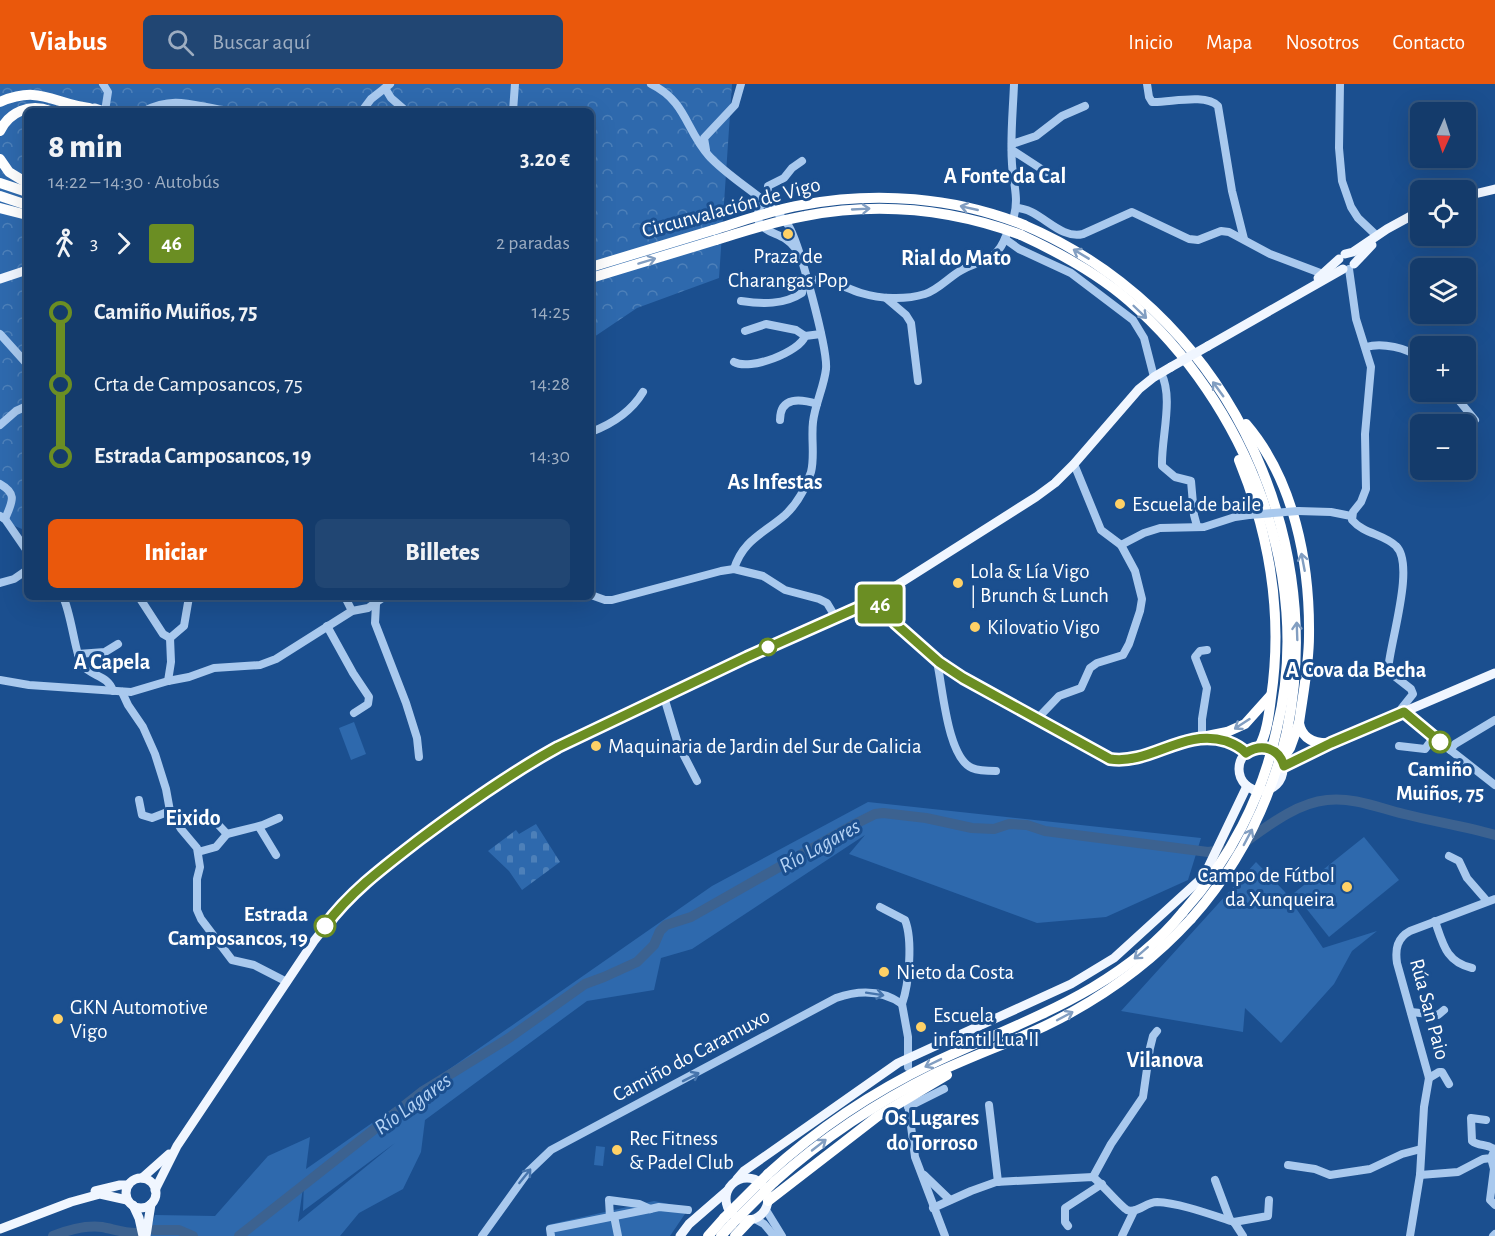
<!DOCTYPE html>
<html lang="es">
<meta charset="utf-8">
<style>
body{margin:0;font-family:"Alegreya Sans",sans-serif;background:#214673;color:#f1f3f6;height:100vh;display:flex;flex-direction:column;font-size:22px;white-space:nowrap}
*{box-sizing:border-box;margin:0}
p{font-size:20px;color:#9dadc1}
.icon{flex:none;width:33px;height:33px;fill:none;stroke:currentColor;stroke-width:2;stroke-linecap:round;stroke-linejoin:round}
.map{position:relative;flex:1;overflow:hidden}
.sheet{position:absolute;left:24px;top:24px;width:570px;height:492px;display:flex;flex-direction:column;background:#143b6b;border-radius:9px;box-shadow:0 6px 24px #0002,0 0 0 2px #33557e}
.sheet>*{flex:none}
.badge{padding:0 12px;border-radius:4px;font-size:21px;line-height:39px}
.needle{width:39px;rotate:183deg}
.tools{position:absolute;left:1410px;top:18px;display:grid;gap:12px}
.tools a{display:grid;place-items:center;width:66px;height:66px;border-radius:9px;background:#143b6b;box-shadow:0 6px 24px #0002,0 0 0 2px #33557e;font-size:30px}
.map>.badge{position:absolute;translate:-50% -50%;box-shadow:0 0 0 3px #fff}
.legs{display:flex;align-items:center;gap:9px;height:66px;padding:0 24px;font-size:20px}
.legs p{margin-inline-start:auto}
.overview{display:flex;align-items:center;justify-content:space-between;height:102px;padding:0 24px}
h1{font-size:33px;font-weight:800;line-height:45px}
.button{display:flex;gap:12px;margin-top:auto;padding:12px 24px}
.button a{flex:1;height:69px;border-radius:9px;background:#ea580c;color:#fff;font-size:24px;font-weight:800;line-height:69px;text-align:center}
.button a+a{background:#214673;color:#f1f3f6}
ul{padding:0 24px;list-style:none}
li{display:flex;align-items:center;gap:21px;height:72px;font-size:22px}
li i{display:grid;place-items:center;width:9px;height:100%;margin:0 8px;background:currentColor}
li i::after{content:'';width:15px;height:15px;margin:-8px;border:4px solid;border-radius:50%;background:#143b6b}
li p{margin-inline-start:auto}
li:first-child i{background:linear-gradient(#0000 50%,currentColor 0)}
li:last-child i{background:linear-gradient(currentColor 50%,#0000 0)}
header{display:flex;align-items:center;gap:36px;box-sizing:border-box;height:84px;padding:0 30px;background:#ea580c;color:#fff}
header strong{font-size:28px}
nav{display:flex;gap:33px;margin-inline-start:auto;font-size:21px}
.search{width:420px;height:54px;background:#214673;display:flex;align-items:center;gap:15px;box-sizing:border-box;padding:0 21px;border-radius:9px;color:#9dadc1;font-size:22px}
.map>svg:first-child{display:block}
.forest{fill:url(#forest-crowns)}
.cemetery{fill:url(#cemetery-stones)}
.green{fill:#2e69ad;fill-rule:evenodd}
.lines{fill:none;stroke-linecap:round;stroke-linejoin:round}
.river{stroke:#3c6290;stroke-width:10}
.minor{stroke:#a9c9ee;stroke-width:8}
.major{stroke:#f0f6ff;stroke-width:9}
.highway{stroke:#fff;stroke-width:10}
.minor-bridge{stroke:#a9c9ee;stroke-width:8}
.major-bridge{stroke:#f0f6ff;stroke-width:9}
.highway-bridge{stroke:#fff;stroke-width:10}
.oneway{stroke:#829ec1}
.oneway2{stroke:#4674ac}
.line-1-casing{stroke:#fff;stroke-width:14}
.line-1{stroke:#6b8e23;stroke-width:9}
.poi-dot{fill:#ffd166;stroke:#1b4f8f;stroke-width:2}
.stop-1-dot{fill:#fff;stroke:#6b8e23;stroke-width:3}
.labels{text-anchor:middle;stroke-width:6;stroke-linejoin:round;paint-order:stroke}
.street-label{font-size:21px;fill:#fff;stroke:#1b4f8f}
.poi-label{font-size:21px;fill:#fff;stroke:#1b4f8f;text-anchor:start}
.stop-label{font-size:21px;font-weight:bold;fill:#fff;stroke:#1b4f8f}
.neighbourhood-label{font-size:22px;font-weight:bold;fill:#fff;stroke:#1b4f8f}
.water-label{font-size:22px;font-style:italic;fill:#b5d3f5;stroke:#1b4f8f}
</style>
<header>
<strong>Viabus</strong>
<div class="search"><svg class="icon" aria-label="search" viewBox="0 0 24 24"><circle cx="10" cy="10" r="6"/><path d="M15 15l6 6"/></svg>Buscar aquí</div>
<nav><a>Inicio</a><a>Mapa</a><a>Nosotros</a><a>Contacto</a></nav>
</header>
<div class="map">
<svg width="1495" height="1152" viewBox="0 0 1495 1152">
<defs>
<pattern id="forest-crowns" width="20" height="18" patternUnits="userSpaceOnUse" patternTransform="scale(1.5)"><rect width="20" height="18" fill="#2e69ad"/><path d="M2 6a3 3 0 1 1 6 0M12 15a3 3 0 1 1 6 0" fill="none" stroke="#4d80b9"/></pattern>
<pattern id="cemetery-stones" width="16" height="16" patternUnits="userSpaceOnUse" patternTransform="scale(1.5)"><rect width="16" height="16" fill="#2e69ad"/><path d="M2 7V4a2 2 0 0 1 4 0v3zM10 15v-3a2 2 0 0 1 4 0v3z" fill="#4d80b9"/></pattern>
</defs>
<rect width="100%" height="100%" fill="#1b4f8f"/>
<polygon class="forest" points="0,0 732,0 719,194 637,224 591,255 591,27 27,27 27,447 0,436"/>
<polygon class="cemetery" points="536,740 560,778 522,806 509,787 488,767 516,746 519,750"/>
<g class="green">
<polygon points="354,638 366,670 351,676 339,644"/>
<path d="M868 718 1201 754 1188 796 1106 833 1037 839 849 770 865 751 692 865 661 874 654 906 587 917 425 1036 421 1068 403 1105 359 1129 340 1152H148L155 1131 215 1132 268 1072 310 1053 306 1085 712 802ZM395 1059 298 1138 304 1097 303 1127Z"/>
<polygon points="1364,753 1399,796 1329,853 1294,809"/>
<polygon points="1256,778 1285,808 1323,864 1377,847 1352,867 1334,900 1281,959 1245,924 1243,948 1121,927"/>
<polygon points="596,1062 605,1063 603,1082 594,1081"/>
<polygon points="654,1117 689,1124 670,1152 549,1152 547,1141"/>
</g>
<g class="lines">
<g class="river">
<path d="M1245 758C1269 741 1297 719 1327 716 1354 713 1379 724 1404 730 1435 738 1465 742 1495 751"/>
<polyline points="154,1146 179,1146 193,1152"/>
<path d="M53 1152C68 1146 85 1141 102 1143 113 1145 124 1149 136 1149"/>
<polyline points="239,1152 423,1007 509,954 585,900 604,893 637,878 654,861 660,847 666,841 691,833 853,741 875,730 883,729 926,734 972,744 994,745 1009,740 1027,741 1045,747 1208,768 1222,766"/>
</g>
<g class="minor">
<polyline points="103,0 108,8 105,27"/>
<path d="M651 0C687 18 685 45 709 72 732 97 769 115 788 141 799 157 828 266 826 285 824 303 815 320 813 338 811 354 815 373 811 388 806 403 797 420 785 431 763 450 743 456 734 485"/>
<path d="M1147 0 1149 13 1152 18C1169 19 1205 9 1218 22L1232 107 1244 155"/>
<polyline points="1340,0 1339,64 1342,97 1351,123 1358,134 1377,152"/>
<polyline points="385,4 391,14 406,27"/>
<path d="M144 27C178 10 196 24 231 27"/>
<polyline points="362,27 371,15 390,0"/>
<polyline points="513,27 515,0"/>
<polyline points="1012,60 1036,52 1062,32 1085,22"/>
<polyline points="706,66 704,54 735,21 741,0"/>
<polyline points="1012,66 1046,88"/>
<path d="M762 117 758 129 759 139C769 152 784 148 796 165"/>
<polyline points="767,121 768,102 784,94 792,84 802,77"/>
<path d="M1016 124C1040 124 1058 156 1083 150L1132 128 1189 155 1198 156 1221 147 1229 148 1270 170 1323 190"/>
<path d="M1014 132C1019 114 1013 98 1012 80 1010 54 1013 27 1014 0"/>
<polyline points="1005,155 1019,165 1071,189 1133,236 1144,254 1154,293"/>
<path d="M1349 185 1356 235 1371 283 1365 350 1366 405 1361 418 1353 428 1352 436C1364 450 1384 450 1396 462 1416 481 1389 561 1388 587L1411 605 1413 610 1401 625 1403 629 1495 701"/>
<path d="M807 197C827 192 842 203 861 209 881 215 905 216 925 210 938 206 948 194 960 187 981 175 996 179 1006 152"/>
<polyline points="886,214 906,231 911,239 918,297"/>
<path d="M741 217C762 220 784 221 802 209L803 201 807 197"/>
<polyline points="745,247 766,240 796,246 805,252 821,250"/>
<polyline points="0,250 27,280"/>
<path d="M1366 263C1382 258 1407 264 1420 274"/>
<path d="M734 278C750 287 800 268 805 252"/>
<path d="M1161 289C1174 314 1161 354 1162 382L1175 393 1191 397 1194 431 1197 442"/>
<polyline points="1452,308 1475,336"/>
<path d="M780 336C780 312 801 315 817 320"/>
<polyline points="0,341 16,327 27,322"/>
<path d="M591 348C612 340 631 328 643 308"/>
<polyline points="1074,380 1101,446 1121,461 1144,449 1160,444 1204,443 1235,433 1249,431"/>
<path d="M0 400C18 410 12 418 5 435"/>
<polyline points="1298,427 1331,428 1351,432"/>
<polyline points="0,432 5,435 27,467"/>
<polyline points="0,499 14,495 27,486"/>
<polyline points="591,511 605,516 612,516 721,487 734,485 763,492 785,506 819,515 827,519 836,534"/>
<path d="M63 513C71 528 76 574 82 581 92 593 108 591 113 607"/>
<polyline points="139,513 163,550 170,554"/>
<polyline points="345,513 352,527"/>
<path d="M879 519C918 568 970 599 1024 628 1051 642 1077 659 1104 673 1136 684 1168 658 1199 653 1208 652 1218 655 1226 657 1234 660 1241 663 1246 669"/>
<polyline points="376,520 375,539 406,619 417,654 419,673"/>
<polyline points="327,542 353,589 369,613 368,620 354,629"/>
<polyline points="78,570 105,568 118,560"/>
<path d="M939 578 938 583C943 607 948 674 972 684 979 687 989 687 996 687"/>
<polyline points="0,596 29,601 131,608 168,597 189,593 214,584 260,581 276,575 352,527 368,524 384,513"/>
<polyline points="168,597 171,578 170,554 184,542 189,513"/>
<polyline points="122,608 128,621 143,643 155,670 166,705 170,727 181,745 197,764 200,783 197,795 197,826 201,835 232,876 254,881 287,898"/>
<polyline points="664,613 678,660 697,697"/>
<polyline points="1037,635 1059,612 1081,604 1090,584 1097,579 1123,571 1129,560 1140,527 1142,515 1135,487 1121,461"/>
<polyline points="1202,653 1202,635 1207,604 1195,573 1200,567 1207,566"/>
<polyline points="1399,662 1425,665 1434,653"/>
<polyline points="1450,666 1455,660 1495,636"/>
<polyline points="139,716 142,731 152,734 170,727"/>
<polyline points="211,733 227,750"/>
<polyline points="259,743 276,771"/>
<polyline points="198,768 216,763 227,750 263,741 279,734"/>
<polyline points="1449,772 1459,777 1467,794 1487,817"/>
<path d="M880 823 905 836C913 856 909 900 902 920"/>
<path d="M1435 837C1443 860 1446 878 1472 884"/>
<polyline points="1411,928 1438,931 1444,926"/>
<polyline points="1429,994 1439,988 1442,988 1449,1000"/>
<polyline points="908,1019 915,1073 945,1152"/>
<polyline points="989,1021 998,1098"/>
<polyline points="908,1023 944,1005"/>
<path d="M1486 1036 1471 1034 1472 1057C1479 1063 1488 1059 1495 1066"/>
<polyline points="1491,1074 1494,1085 1490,1116 1495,1121"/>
<polyline points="1288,1081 1315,1085 1330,1091 1370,1085 1402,1070 1421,1065"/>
<polyline points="924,1091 950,1116"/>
<polyline points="1420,1091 1458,1088 1483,1075 1491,1074 1495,1065"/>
<polyline points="1093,1093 1111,1060 1143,1013 1150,964 1153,952 1157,947"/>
<polyline points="1215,1096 1230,1136"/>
<path d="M933 1124 971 1107 996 1098 1093 1093C1102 1100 1120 1122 1127 1126 1137 1130 1146 1118 1157 1118 1180 1119 1212 1131 1234 1138L1243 1152"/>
<polyline points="766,1126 782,1152"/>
<polyline points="614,1132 618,1152"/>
<polyline points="610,1133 609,1116 639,1120 650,1125"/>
<polyline points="755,1135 764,1140 774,1152"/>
<polyline points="1234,1138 1268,1132 1269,1116"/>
<polyline points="1068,1142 1065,1138 1065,1124 1102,1100"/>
<path d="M482 1152 528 1088 551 1066 836 914C859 906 882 906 902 920L908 953V983"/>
<polyline points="551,1152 550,1145 650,1125 659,1123 688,1126"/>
<polyline points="1122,1152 1134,1127"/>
<path d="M1410 1152 1420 1091 1424 1023 1429 994 1397 879C1395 865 1397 854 1410 847L1495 815"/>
<polyline points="1493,1152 1495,1150"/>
</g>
<g class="major">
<polyline points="83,26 95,24 104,27"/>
<polyline points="1466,112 1495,105"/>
<polyline points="1345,170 1353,168 1387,145 1420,127"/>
<polyline points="1354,180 1372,161"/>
<polyline points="1318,194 1339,175"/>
<polyline points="0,195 27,186"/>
<polyline points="1208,262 1343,185"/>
<circle cx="878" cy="513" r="6"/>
<polyline points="883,510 1036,413 1055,399 1074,380 1139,305 1154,293 1171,283"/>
<circle cx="1261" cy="685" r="22"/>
<polyline points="1284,682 1331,659 1495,589"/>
<circle cx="747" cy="1115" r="21"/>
<polyline points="142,1094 169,1070"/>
<circle cx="141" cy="1109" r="15"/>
<polyline points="737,1095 744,1087 898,979 1071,900 1114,874 1204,792 1247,702"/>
<polyline points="155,1106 177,1062 314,857 348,814 367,797 488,705 558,663 747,573 873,517"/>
<polyline points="95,1107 120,1101 128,1101"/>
<polyline points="133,1121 139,1134 143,1152"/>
<polyline points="0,1145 71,1118 100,1110 127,1116"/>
<polyline points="146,1152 151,1120"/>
<polyline points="680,1152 689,1140 727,1107"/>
</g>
<g class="highway">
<path d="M0 18C39 1 52 19 89 24"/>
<path d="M0 47C9 28 30 19 50 27"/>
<polyline points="0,75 9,88 27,99"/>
<polyline points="0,99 27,108"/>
<polyline points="0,112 27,121"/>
<polyline points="0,124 27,131"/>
<path d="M1024 141C1219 224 1329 440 1287 647"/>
<path d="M1021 151C1060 169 1097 189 1129 217 1246 319 1315 492 1277 644"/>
<polyline points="591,183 713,146"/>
<polyline points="591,194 716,156"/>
<path d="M1246 340C1294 396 1310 479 1309 552 1309 581 1303 610 1299 639 1302 656 1316 660 1331 659"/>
<path d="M1239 376C1270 452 1283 533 1271 614 1269 630 1267 649 1259 663"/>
<polyline points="1202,653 1227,648 1245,640 1271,611"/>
<polyline points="1282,676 1290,664 1299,639"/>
<path d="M768 1090C817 1045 873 1008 933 979 1022 937 1119 907 1183 828"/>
<path d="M774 1098C823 1054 877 1018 936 989 972 972 1009 959 1045 942 1101 915 1149 881 1191 835"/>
<polyline points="768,1117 878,1032 947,991"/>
<polyline points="708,1152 724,1134"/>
<polyline points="721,1152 732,1140"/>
<polyline points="735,1152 750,1136"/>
</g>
<polyline class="minor-bridge" points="1249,431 1298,427"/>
<polyline class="major-bridge" points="1171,283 1208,262"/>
<g class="highway-bridge">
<path d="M713 146C742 137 772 126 802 121 876 107 954 113 1024 141"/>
<path d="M716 156C746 147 775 137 805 132 878 118 951 125 1021 151"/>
<path d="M1183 828C1229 777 1263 712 1277 644"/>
<path d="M1191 835C1239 781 1271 717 1287 647"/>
<polyline points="724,1134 768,1090"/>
<polyline points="732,1140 774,1098"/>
</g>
</g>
<defs><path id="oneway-shaft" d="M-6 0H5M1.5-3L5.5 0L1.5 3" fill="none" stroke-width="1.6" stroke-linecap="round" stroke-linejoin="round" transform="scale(1.5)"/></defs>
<g class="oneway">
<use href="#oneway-shaft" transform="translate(969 124) rotate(-167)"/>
<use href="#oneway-shaft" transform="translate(861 125) rotate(-3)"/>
<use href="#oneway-shaft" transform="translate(1081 170) rotate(-149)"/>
<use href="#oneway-shaft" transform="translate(647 177) rotate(-17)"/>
<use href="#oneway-shaft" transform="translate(1140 228) rotate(44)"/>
<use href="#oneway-shaft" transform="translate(1218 305) rotate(-126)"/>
<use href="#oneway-shaft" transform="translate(1303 478) rotate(-101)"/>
<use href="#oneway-shaft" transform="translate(1297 547) rotate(-92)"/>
<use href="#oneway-shaft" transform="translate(1242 640) rotate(147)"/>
<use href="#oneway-shaft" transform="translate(1248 753) rotate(-62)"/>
<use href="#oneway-shaft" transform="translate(1141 869) rotate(139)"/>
<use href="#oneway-shaft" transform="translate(1065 932) rotate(-28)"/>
<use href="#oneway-shaft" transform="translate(933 979) rotate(154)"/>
<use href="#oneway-shaft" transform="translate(819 1061) rotate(-38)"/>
</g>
<g class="oneway2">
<use href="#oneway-shaft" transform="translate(875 910) rotate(9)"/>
<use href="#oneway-shaft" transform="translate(691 993) rotate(-27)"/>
<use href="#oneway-shaft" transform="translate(525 1092) rotate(-51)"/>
</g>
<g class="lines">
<g class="line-1-casing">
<path id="line-1" d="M325 842C351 807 385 782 420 755 464 722 509 690 558 663L747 573 873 517 879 519 895 539 939 578 963 594 1110 675C1151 681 1183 644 1226 657 1234 660 1241 663 1246 669 1262 659 1279 664 1284 682L1331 659 1404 628 1440 658"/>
</g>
<use href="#line-1" class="line-1"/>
</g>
<g class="poi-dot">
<circle cx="788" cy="150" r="6"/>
<circle cx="1120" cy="420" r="6"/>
<circle cx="958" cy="499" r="6"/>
<circle cx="975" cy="543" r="6"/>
<circle cx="596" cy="662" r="6"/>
<circle cx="1347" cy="803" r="6"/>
<circle cx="884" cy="888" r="6"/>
<circle cx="58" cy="935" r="6"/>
<circle cx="921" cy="943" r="6"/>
<circle cx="617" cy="1066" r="6"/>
</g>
<g class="stop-1-dot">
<circle cx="768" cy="563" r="8"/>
<circle cx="1440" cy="658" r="10"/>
<circle cx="325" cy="842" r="10"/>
</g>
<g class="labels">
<g class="street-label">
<text transform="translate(731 123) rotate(-15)" y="7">Circunvalación de Vigo</text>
<text transform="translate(1430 925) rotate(75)" y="7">Rúa San Paio</text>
<text transform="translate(691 971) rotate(-28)" y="7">Camiño do Caramuxo</text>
</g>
<g class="poi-label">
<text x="788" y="179" text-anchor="middle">Praza de<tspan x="788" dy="24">Charangas Pop</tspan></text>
<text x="1132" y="427">Escuela de baile</text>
<text x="970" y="494">Lola &amp; Lía Vigo<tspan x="970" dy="24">| Brunch &amp; Lunch</tspan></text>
<text x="987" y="550">Kilovatio Vigo</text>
<text x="608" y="669">Maquinaria de Jardin del Sur de Galicia</text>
<text x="1335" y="798" text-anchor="end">Campo de Fútbol<tspan x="1335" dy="24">da Xunqueira</tspan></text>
<text x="896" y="895">Nieto da Costa</text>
<text x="70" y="930">GKN Automotive<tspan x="70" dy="24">Vigo</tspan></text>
<text x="933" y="938">Escuela<tspan x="933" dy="24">infantil Lua II</tspan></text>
<text x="629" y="1061">Rec Fitness<tspan x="629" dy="24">&amp; Padel Club</tspan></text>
</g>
<g class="stop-label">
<text x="1440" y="692">Camiño<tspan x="1440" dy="24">Muiños, 75</tspan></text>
<text x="308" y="837" text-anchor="end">Estrada<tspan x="308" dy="24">Camposancos, 19</tspan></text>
</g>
<g class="neighbourhood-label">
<text x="1005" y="99">A Fonte da Cal</text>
<text x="956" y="181">Rial do Mato</text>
<text x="775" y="405">As Infestas</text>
<text x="112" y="585">A Capela</text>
<text x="1356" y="593">A Cova da Becha</text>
<text x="193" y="741">Eixido</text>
<text x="1165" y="983">Vilanova</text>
<text x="932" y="1041">Os Lugares<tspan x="932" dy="25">do Torroso</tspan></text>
</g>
<g class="water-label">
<text transform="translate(819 761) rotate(-29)" y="8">Río Lagares</text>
<text transform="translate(412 1019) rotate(-36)" y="8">Río Lagares</text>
</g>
</g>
</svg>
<div class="tools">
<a><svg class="needle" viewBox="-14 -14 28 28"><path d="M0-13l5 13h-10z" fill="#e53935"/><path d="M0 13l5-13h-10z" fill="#9dadc1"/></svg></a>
<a><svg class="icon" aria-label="locate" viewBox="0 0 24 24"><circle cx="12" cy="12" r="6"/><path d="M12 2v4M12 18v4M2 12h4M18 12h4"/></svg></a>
<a><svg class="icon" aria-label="layers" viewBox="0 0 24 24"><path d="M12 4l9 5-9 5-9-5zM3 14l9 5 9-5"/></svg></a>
<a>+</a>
<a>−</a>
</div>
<b class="badge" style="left:880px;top:520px;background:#6b8e23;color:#fff">46</b>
<section class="sheet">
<div class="overview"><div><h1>8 min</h1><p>14:22 – 14:30 · Autobús</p></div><b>3.20 €</b></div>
<div class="legs"><svg class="icon" aria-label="walk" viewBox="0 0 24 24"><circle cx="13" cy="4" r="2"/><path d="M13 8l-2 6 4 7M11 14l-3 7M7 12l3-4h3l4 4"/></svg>3<svg class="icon" aria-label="forward" viewBox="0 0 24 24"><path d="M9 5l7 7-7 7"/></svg><b class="badge" style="background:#6b8e23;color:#fff">46</b><p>2 paradas</p></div>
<ul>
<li><i style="color:#6b8e23"></i><b>Camiño Muiños, 75</b><p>14:25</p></li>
<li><i style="color:#6b8e23"></i><span>Crta de Camposancos, 75</span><p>14:28</p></li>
<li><i style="color:#6b8e23"></i><b>Estrada Camposancos, 19</b><p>14:30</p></li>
</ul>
<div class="button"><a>Iniciar</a><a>Billetes</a></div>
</section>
</div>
